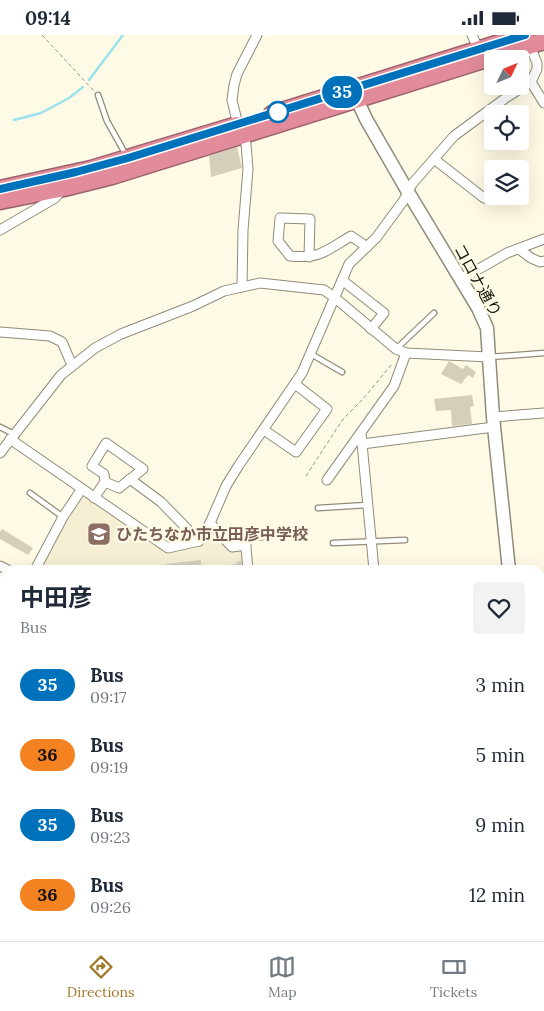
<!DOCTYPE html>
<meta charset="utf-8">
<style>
body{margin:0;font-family:Lora,"Noto Sans JP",serif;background:#f2f2f3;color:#1f2937;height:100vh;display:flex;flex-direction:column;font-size:19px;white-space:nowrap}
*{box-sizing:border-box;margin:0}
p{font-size:16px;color:#747a83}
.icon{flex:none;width:28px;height:28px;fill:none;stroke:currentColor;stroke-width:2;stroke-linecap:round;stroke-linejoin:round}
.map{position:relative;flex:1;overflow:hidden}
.side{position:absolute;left:0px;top:530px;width:545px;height:376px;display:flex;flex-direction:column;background:#fff;border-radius:15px 15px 0 0;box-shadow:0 5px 20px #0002}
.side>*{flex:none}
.badge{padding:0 10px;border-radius:16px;font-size:18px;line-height:32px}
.needle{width:32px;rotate:47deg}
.controls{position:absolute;left:484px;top:15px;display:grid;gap:10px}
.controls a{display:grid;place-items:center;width:45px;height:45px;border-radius:5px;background:#fff;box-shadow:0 5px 20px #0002;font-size:25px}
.map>.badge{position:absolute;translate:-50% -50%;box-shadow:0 0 0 2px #fff}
.round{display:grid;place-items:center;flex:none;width:52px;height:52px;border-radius:5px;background:#f2f2f3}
.overview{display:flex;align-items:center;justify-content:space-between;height:85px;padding:0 20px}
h1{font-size:24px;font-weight:700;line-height:38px}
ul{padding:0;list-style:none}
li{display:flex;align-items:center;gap:15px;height:70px;padding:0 20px}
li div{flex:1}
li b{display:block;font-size:19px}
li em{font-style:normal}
li .badge{min-width:55px;font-weight:700;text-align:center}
.status{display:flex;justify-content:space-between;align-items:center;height:35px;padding:0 25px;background:#fff;direction:ltr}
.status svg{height:14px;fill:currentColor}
.dock{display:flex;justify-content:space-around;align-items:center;height:70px;border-top:1px solid #e0e1e3;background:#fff;font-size:14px;color:#747a83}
.dock a{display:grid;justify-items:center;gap:2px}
.dock .selected{color:#a37728}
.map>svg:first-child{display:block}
.built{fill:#f5f0d3}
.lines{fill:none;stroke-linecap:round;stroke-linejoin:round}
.stream{stroke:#9be2ee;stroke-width:2.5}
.building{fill:#d3cfbb}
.lane-casing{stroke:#908c79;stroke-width:7}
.street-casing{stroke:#908c79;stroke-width:11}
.secondary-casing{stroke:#908c79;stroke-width:15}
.highway-casing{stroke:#9a626a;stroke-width:19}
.path{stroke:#979485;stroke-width:1;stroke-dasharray:4 2.5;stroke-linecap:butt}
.lane{stroke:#fff;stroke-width:4.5}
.street{stroke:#fff;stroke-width:9}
.secondary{stroke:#fff;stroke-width:12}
.highway{stroke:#e18b9b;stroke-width:16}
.line-casing{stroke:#fff;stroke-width:11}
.line{stroke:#0072bc;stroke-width:8}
.stop-dot{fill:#fff;stroke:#0072bc;stroke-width:2.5}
.labels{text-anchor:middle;stroke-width:5;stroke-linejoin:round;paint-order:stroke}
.street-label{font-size:16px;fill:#17160e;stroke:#fefae5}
.education-label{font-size:16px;font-weight:bold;fill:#785e54;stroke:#fefae5;text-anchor:start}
</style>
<div class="status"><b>09:14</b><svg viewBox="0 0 49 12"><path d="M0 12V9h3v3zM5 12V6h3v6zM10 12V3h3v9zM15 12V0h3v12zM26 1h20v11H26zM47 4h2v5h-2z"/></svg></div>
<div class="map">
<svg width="544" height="906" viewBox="0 0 544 906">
<rect width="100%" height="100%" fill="#fefae5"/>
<g class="built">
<polygon points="82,458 168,516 211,493 244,516 246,535 38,535 64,483"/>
<polygon points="156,901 407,901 407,906 157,906"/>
</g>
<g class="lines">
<g class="stream">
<polyline points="89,45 123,0"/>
<polyline points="14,85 41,78 69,63 83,52"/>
</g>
</g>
<g class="building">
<polygon points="237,112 242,133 211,142 209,121"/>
<polygon points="449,326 463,334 466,330 476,337 473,343 468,340 461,349 441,339"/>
<polygon points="472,360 474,371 470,372 472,389 452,391 451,375 436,376 434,364"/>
<polygon points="2,494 33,513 28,520 0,504 0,497"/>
<polygon points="201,525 201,535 167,535 166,529"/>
<polygon points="241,526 242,535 219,535 219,531 237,529 236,527"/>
</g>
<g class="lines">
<g class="lane-casing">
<g id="lane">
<polyline points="98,60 107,86 126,120"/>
<polyline points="396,314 434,278"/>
<polyline points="311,319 342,337"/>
<polyline points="490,322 544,318"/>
<polyline points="0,392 14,399"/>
<polyline points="30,458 63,482"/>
<polyline points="318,473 367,470"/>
<polyline points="333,508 405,505"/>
<polyline points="540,555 544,555"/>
<polyline points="0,709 5,700"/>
</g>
</g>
<g class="street-casing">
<g id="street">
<polyline points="472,0 480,18"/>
<polyline points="531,47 544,68"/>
<polyline points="434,124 484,163"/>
<polyline points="0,195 55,163 62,155"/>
<polyline points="519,214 531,223 540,227 544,226"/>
<path d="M309 222 310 184 280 183 278 206 290 221C320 224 326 216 351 201L367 212"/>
<polyline points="461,244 507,218 544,204"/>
<polyline points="342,245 384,278 371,294"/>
<polyline points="242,252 243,195 248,134 246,109 238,90 232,65 234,50 237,39 257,0"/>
<polyline points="0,297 50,301 62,307 72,330"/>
<polyline points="493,382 544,378"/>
<polyline points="264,395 296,417 327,374 295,349"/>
<polyline points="361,398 374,535"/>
<polyline points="10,404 168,513 199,506 210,488 226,451 239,430 302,338 349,229 376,203 404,165 412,149 454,101 507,62 531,47 537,34 537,28 530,11"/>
<polyline points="362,409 494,392"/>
<polyline points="0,418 61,340 95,313 121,299 193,271 224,256 260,248 324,255 334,262 396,314 406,318 489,322"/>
<polyline points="130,444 161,467 199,506"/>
<polyline points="327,445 394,351 406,318"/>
<polyline points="94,463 105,447 104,439 92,431 106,408 143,434 119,453 105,447"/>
<polyline points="210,488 232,512 246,510"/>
<polyline points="0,531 8,535"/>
<polyline points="35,535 63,482 81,455"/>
<polyline points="248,535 245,502 269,499"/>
<polyline points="5,594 3,597 5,598"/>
<polyline points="0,687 5,689"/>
<polyline points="5,754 0,758 5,798"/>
<polyline points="540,807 544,806"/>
<polyline points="0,821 5,821"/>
<polyline points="0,865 5,865"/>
<polyline points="63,901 64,906"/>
<polyline points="124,901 124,906"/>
<polyline points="152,901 153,906"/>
<polyline points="410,901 410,906"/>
</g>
</g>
<g class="secondary-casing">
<g id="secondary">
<polyline points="354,58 366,84 408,157 478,273 487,293 493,382 509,535"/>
<polyline points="540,858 544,898"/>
<polyline points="16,901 17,906"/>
</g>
</g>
<g class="highway-casing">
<g id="highway">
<polyline points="272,79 525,0"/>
<polyline points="0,154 91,134 237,90"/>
<polyline points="0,166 64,153 112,141 544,6"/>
</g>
</g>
<g class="path">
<polyline points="42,0 94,56"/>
<polyline points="306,441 343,384 363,364 392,329"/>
</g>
<use href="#lane" class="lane"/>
<use href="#street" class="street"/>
<use href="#secondary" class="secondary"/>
<use href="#highway" class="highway"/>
</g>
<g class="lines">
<g class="line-casing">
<polyline id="line" points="0,154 76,137 128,123 525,0"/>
</g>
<use href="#line" class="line"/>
</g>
<defs>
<g id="school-square" transform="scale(1.25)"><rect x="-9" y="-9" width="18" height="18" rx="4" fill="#8d6e63" stroke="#fefae5"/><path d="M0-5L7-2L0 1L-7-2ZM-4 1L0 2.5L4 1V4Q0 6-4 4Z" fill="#fff"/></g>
</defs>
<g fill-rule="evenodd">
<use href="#school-square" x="99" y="499"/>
</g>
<circle class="stop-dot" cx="278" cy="77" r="10"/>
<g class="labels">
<g class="street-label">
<text transform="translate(478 245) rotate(61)" y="6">コロナ通り</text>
</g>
<g class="education-label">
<text x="116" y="505">ひたちなか市立田彦中学校</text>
</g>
</g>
</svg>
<div class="controls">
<a><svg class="needle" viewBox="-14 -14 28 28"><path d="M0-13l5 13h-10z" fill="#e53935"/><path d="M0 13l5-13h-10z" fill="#747a83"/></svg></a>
<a><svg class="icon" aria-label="locate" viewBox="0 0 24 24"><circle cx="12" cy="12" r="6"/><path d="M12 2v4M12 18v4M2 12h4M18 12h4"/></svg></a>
<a><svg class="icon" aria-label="layers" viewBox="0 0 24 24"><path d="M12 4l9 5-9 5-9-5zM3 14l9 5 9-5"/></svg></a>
</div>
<b class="badge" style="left:342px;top:57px;background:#0072bc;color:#fff">35</b>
<section class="side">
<div class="overview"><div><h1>中田彦</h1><p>Bus</p></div><a class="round"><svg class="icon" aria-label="heart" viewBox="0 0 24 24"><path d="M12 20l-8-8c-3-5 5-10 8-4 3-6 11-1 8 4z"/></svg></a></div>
<ul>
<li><span class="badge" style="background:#0072bc;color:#fff">35</span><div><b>Bus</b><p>09:17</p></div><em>3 min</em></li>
<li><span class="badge" style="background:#f58220;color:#111">36</span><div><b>Bus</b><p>09:19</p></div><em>5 min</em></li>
<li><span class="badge" style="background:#0072bc;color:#fff">35</span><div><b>Bus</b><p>09:23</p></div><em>9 min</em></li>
<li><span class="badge" style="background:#f58220;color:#111">36</span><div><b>Bus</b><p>09:26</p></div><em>12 min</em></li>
</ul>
</section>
</div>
<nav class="dock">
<a class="selected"><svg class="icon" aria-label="directions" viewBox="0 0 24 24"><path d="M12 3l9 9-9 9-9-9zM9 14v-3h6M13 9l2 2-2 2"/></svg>Directions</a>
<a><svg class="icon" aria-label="map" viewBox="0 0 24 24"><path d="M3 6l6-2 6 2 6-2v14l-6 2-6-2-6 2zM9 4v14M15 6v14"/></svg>Map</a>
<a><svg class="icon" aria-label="tickets" viewBox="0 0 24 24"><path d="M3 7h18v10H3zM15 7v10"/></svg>Tickets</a>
</nav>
